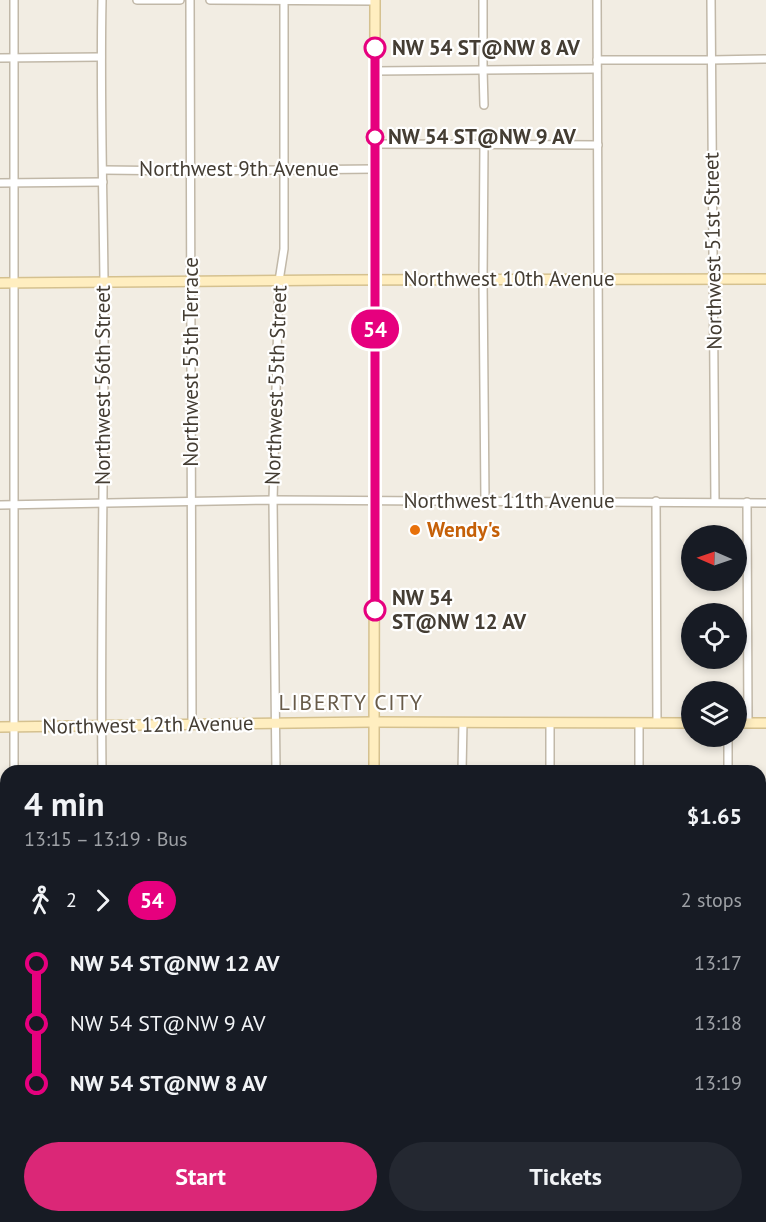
<!DOCTYPE html>
<meta charset="utf-8">
<style>
body{margin:0;font-family:"PT Sans",sans-serif;background:#242831;color:#f1f3f6;height:100vh;display:flex;flex-direction:column;font-size:22px;white-space:nowrap}
*{box-sizing:border-box;margin:0}
p{font-size:20px;color:#9ea1a6}
.icon{flex:none;width:33px;height:33px;fill:none;stroke:currentColor;stroke-width:2;stroke-linecap:round;stroke-linejoin:round}
.map{position:relative;flex:1;overflow:hidden}
.details{position:absolute;left:0px;top:765px;width:766px;height:458px;display:flex;flex-direction:column;background:#171b24;border-radius:18px 18px 0 0;box-shadow:0 3px 9px #0003}
.details>*{flex:none}
.badge{padding:0 12px;border-radius:20px;font-size:21px;line-height:39px}
.needle{width:39px;rotate:272deg}
.tools{position:absolute;left:681px;top:525px;display:grid;gap:12px}
.tools a{display:grid;place-items:center;width:66px;height:66px;border-radius:50%;background:#171b24;box-shadow:0 3px 9px #0003;font-size:30px}
.map>.badge{position:absolute;translate:-50% -50%;box-shadow:0 0 0 3px #fff}
.legs{display:flex;align-items:center;gap:9px;height:66px;padding:0 24px;font-size:20px}
.legs p{margin-inline-start:auto}
.overview{display:flex;align-items:center;justify-content:space-between;height:102px;padding:0 24px}
h1{font-size:33px;font-weight:800;line-height:45px}
.button{display:flex;gap:12px;margin-top:auto;padding:12px 24px}
.button a{flex:1;height:69px;border-radius:36px;background:#db2777;color:#fff;font-size:24px;font-weight:800;line-height:69px;text-align:center}
.button a+a{background:#242831;color:#f1f3f6}
ul{padding:0 24px;list-style:none}
li{display:flex;align-items:center;gap:21px;height:60px;font-size:22px}
li i{display:grid;place-items:center;width:9px;height:100%;margin:0 8px;background:currentColor}
li i::after{content:'';width:15px;height:15px;margin:-8px;border:4px solid;border-radius:50%;background:#171b24}
li p{margin-inline-start:auto}
li:first-child i{background:linear-gradient(#0000 50%,currentColor 0)}
li:last-child i{background:linear-gradient(currentColor 50%,#0000 0)}
.map>svg:first-child{display:block}
.lines{fill:none;stroke-linecap:round;stroke-linejoin:round}
.street-casing{stroke:#c1b8a8;stroke-width:10}
.secondary-casing{stroke:#d5c18f;stroke-width:12}
.street{stroke:#fff;stroke-width:7}
.secondary{stroke:#ffeec0;stroke-width:9}
.line-1-casing{stroke:#fff;stroke-width:14}
.line-1{stroke:#e6007e;stroke-width:9}
.stop-1-dot{fill:#fff;stroke:#e6007e;stroke-width:3}
.food-dot{fill:#e8710a;stroke:#fff;stroke-width:2}
.labels{text-anchor:middle;stroke-width:4.5;stroke-linejoin:round;paint-order:stroke}
.stop-label{font-size:21px;font-weight:bold;fill:#443d33;stroke:#fff;text-anchor:start}
.street-label{font-size:21px;fill:#443d33;stroke:#fff}
.food-label{font-size:21px;font-weight:bold;fill:#c56008;stroke:#fff;text-anchor:start}
.neighbourhood-label{font-size:22px;letter-spacing:1.5px;fill:#685b49;stroke:#fff}
</style>
<div class="map">
<svg width="766" height="1222" viewBox="0 0 766 1222">
<rect width="100%" height="100%" fill="#f2ede3"/>
<g class="lines">
<g class="street-casing">
<g id="street">
<polyline points="137,0 180,0"/>
<path d="M190 0C192 241 190 483 192 724"/>
<polyline points="210,0 375,1"/>
<polyline points="483,0 483,69 484,105"/>
<polyline points="597,0 599,501"/>
<polyline points="711,0 715,502"/>
<polyline points="0,58 101,57"/>
<polyline points="597,60 711,60 766,59"/>
<polyline points="375,71 597,69"/>
<polyline points="375,144 598,145"/>
<polyline points="484,145 483,280 485,500"/>
<polyline points="103,170 191,171 375,169"/>
<polyline points="0,183 103,182"/>
<polyline points="656,501 657,723"/>
<polyline points="747,502 748,723"/>
<polyline points="0,505 273,500 766,503"/>
<polyline points="639,723 639,771"/>
<polyline points="550,724 550,771"/>
<polyline points="14,771 14,0"/>
<path d="M102 771C100 608 105 444 104 281 103 187 100 94 102 0"/>
<polyline points="276,771 273,500 279,281 284,249 284,0"/>
<polyline points="462,771 463,722"/>
<polyline points="728,771 728,736"/>
<polyline points="760,953 766,953"/>
<polyline points="0,956 6,956"/>
<polyline points="760,1181 766,1181"/>
<polyline points="0,1185 6,1185"/>
<polyline points="100,1216 100,1222"/>
<polyline points="552,1216 552,1222"/>
<polyline points="636,1216 636,1222"/>
<polyline points="15,1222 15,1216"/>
<polyline points="188,1222 188,1216"/>
<polyline points="275,1222 275,1216"/>
<polyline points="468,1222 468,1216"/>
<polyline points="728,1222 728,1216"/>
</g>
</g>
<g class="secondary-casing">
<g id="secondary">
<polyline points="0,283 336,280 766,279"/>
<polyline points="736,723 766,723"/>
<polyline points="0,727 374,722 692,723"/>
<polyline points="374,771 375,0"/>
<polyline points="374,1222 374,1216"/>
</g>
</g>
<use href="#street" class="street"/>
<use href="#secondary" class="secondary"/>
</g>
<g class="lines">
<g class="line-1-casing">
<polyline id="line-1" points="375,610 375,48"/>
</g>
<use href="#line-1" class="line-1"/>
</g>
<g class="stop-1-dot">
<circle cx="375" cy="48" r="10"/>
<circle cx="375" cy="137" r="8"/>
<circle cx="375" cy="610" r="10"/>
</g>
<circle class="food-dot" cx="415" cy="530" r="6"/>
<g class="labels">
<g class="stop-label">
<text x="392" y="55">NW 54 ST@NW 8 AV</text>
<text x="388" y="144">NW 54 ST@NW 9 AV</text>
<text x="392" y="605">NW 54<tspan x="392" dy="24">ST@NW 12 AV</tspan></text>
</g>
<g class="street-label">
<text x="239" y="176">Northwest 9th Avenue</text>
<text transform="translate(713 251) rotate(-91)" y="7">Northwest 51st Street</text>
<text x="509" y="286">Northwest 10th Avenue</text>
<text transform="translate(191 362) rotate(-90)" y="7">Northwest 55th Terrace</text>
<text transform="translate(103 385) rotate(-90)" y="7">Northwest 56th Street</text>
<text transform="translate(276 385) rotate(-88)" y="7">Northwest 55th Street</text>
<text x="509" y="508">Northwest 11th Avenue</text>
<text transform="translate(148 725) rotate(-1)" y="7">Northwest 12th Avenue</text>
</g>
<g class="food-label">
<text x="427" y="537">Wendy's</text>
</g>
<g class="neighbourhood-label">
<text x="351" y="710">LIBERTY CITY</text>
</g>
</g>
</svg>
<div class="tools">
<a><svg class="needle" viewBox="-14 -14 28 28"><path d="M0-13l5 13h-10z" fill="#e53935"/><path d="M0 13l5-13h-10z" fill="#9ea1a6"/></svg></a>
<a><svg class="icon" aria-label="locate" viewBox="0 0 24 24"><circle cx="12" cy="12" r="6"/><path d="M12 2v4M12 18v4M2 12h4M18 12h4"/></svg></a>
<a><svg class="icon" aria-label="layers" viewBox="0 0 24 24"><path d="M12 4l9 5-9 5-9-5zM3 14l9 5 9-5"/></svg></a>
</div>
<b class="badge" style="left:375px;top:329px;background:#e6007e;color:#fff">54</b>
<section class="details">
<div class="overview"><div><h1>4 min</h1><p>13:15 – 13:19 · Bus</p></div><b>$1.65</b></div>
<div class="legs"><svg class="icon" aria-label="walk" viewBox="0 0 24 24"><circle cx="13" cy="4" r="2"/><path d="M13 8l-2 6 4 7M11 14l-3 7M7 12l3-4h3l4 4"/></svg>2<svg class="icon" aria-label="forward" viewBox="0 0 24 24"><path d="M9 5l7 7-7 7"/></svg><b class="badge" style="background:#e6007e;color:#fff">54</b><p>2 stops</p></div>
<ul>
<li><i style="color:#e6007e"></i><b>NW 54 ST@NW 12 AV</b><p>13:17</p></li>
<li><i style="color:#e6007e"></i><span>NW 54 ST@NW 9 AV</span><p>13:18</p></li>
<li><i style="color:#e6007e"></i><b>NW 54 ST@NW 8 AV</b><p>13:19</p></li>
</ul>
<div class="button"><a>Start</a><a>Tickets</a></div>
</section>
</div>
